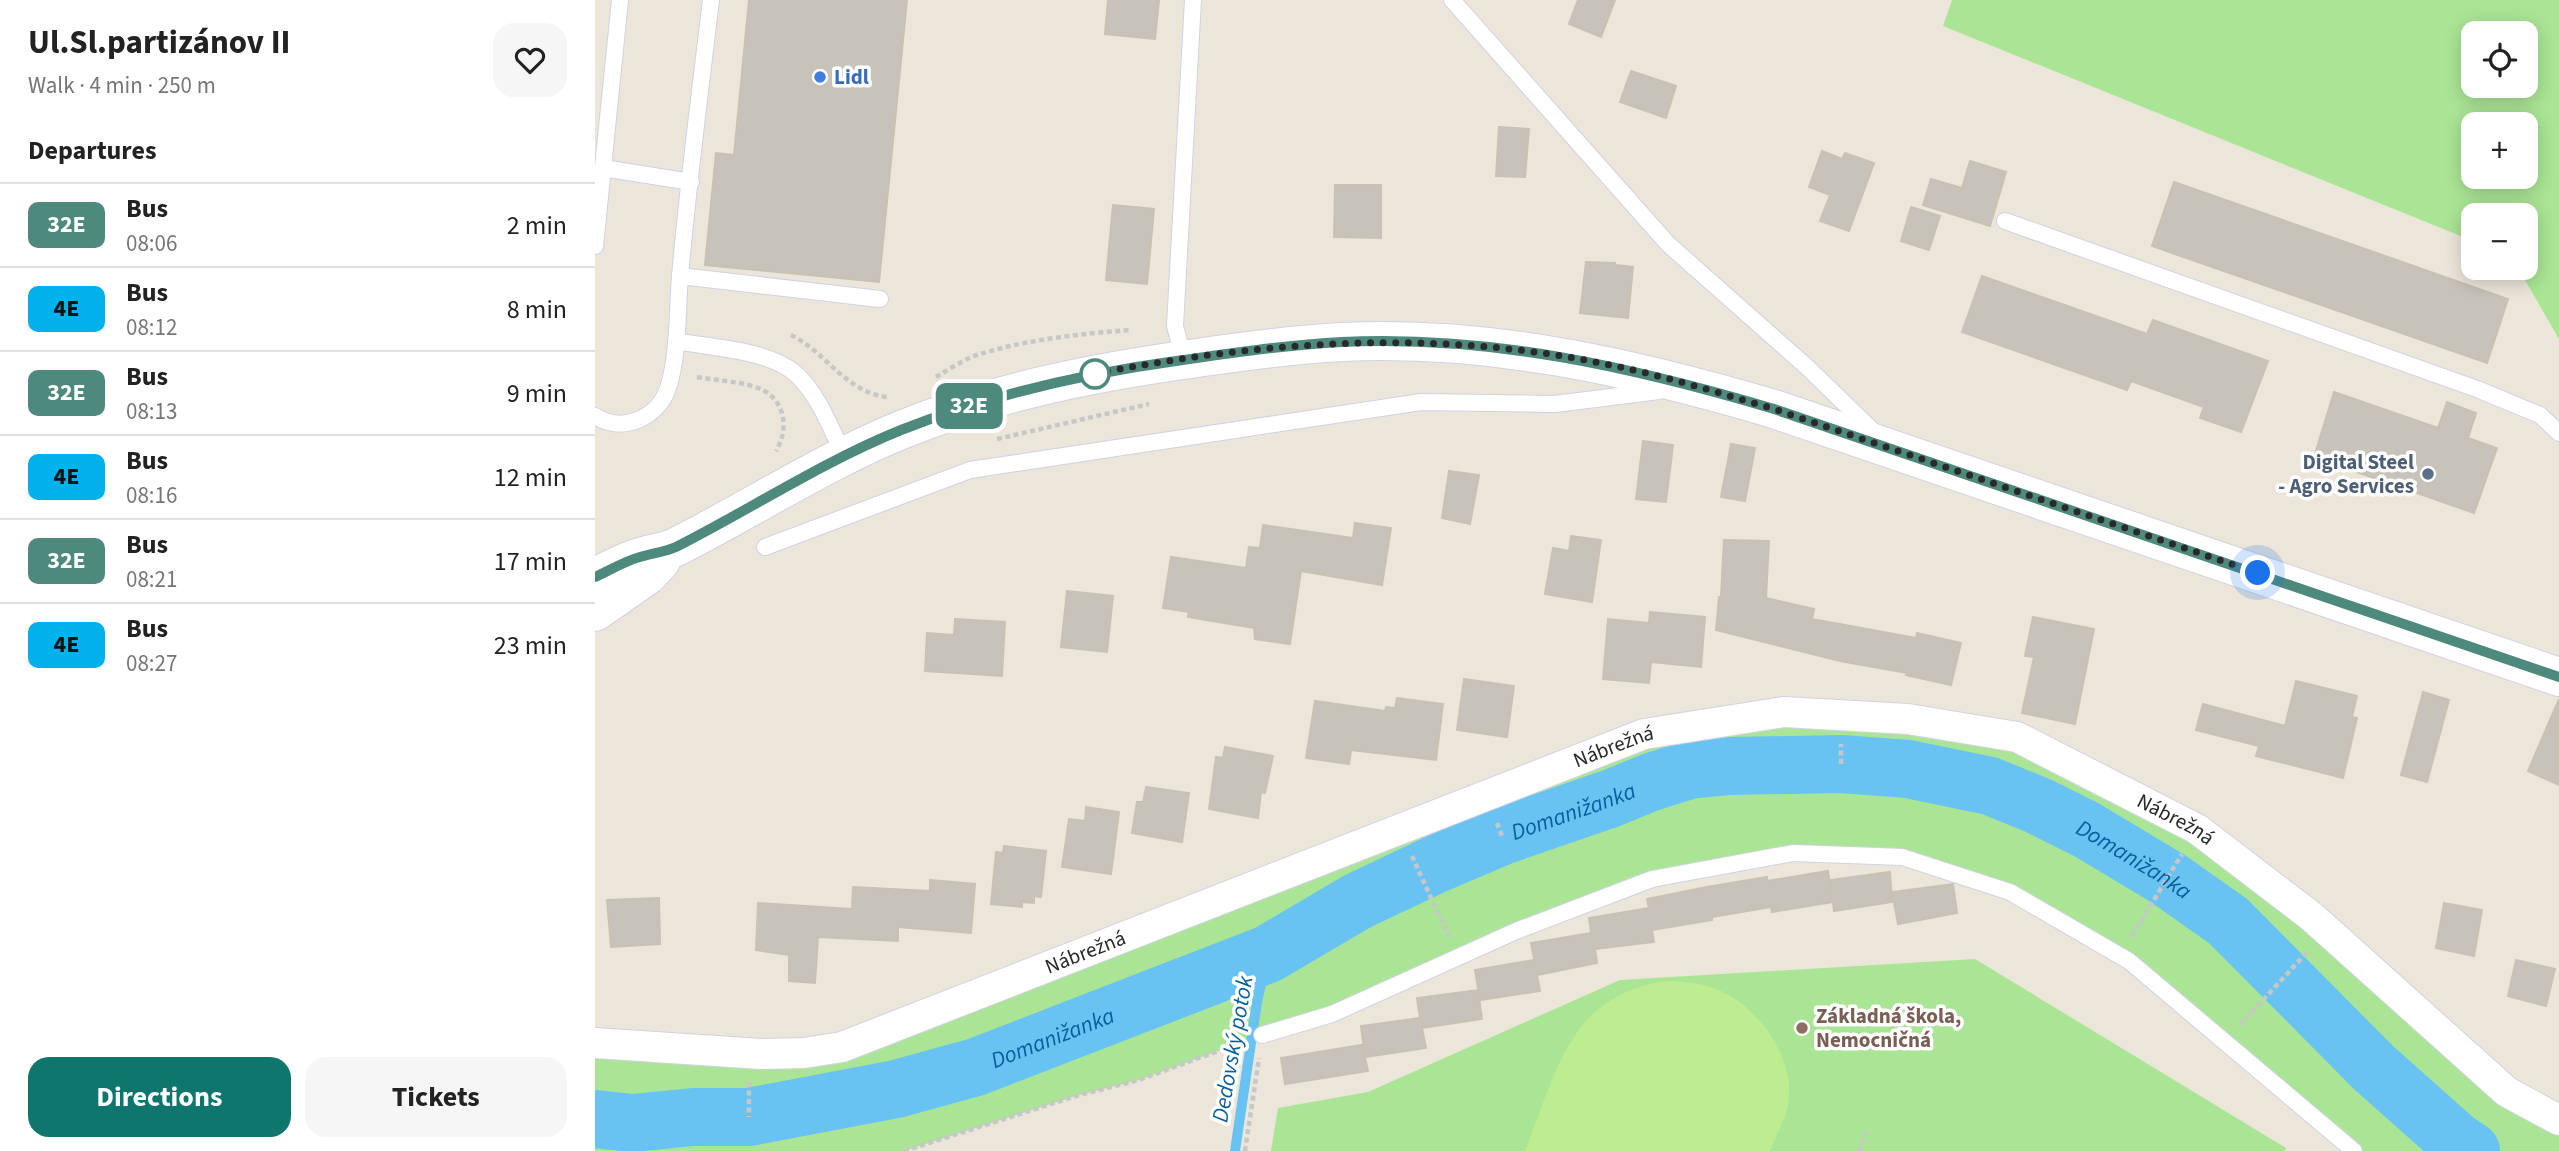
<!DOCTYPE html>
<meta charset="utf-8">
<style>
body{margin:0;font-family:"Source Sans 3",sans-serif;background:#f6f6f6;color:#222;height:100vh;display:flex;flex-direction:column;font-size:26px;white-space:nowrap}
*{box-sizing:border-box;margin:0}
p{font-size:23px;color:#767676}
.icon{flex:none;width:38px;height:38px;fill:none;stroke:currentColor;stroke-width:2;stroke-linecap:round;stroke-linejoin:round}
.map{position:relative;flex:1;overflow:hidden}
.side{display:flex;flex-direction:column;background:#fff;width:595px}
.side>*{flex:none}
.badge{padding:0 14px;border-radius:10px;font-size:24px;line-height:46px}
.controls{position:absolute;left:1866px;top:21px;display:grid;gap:14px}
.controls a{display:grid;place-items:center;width:77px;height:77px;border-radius:14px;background:#fff;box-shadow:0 4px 18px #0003;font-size:35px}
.you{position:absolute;width:35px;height:35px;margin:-18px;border:5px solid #fff;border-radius:50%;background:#1a73e8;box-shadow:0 0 0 10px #1a73e833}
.map>.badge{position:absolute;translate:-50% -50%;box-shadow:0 0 0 4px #fff}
h2{padding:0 28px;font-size:26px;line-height:63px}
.round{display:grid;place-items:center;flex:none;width:74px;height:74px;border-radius:21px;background:#f6f6f6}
.overview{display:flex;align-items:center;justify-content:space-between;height:119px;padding:0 28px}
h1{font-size:33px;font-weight:700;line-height:52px}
.primary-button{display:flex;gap:14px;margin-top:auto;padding:14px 28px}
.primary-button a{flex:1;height:80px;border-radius:21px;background:#0f766e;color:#fff;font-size:28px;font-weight:700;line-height:80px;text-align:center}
.primary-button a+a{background:#f6f6f6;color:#222}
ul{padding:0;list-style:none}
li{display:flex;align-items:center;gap:21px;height:84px;padding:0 28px;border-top:2px solid #e0e0e0}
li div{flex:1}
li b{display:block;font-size:26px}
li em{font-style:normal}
li .badge{min-width:77px;font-weight:700;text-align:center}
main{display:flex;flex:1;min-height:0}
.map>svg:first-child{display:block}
.green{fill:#aae595;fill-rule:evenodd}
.pitch{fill:#beec90}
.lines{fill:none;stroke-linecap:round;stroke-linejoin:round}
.stream{stroke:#69c3f2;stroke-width:10}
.river{stroke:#69c3f2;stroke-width:58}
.building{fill:#c7c2ba;stroke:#c7c2b4;stroke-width:2}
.lane-casing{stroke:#d0d2e3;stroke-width:18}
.street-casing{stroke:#d0d2e3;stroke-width:32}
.secondary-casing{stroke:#d0d2e3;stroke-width:40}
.path{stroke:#c7c7c7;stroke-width:4.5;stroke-dasharray:5 3.5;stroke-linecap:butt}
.lane{stroke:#fff;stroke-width:16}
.street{stroke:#fff;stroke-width:30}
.secondary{stroke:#fff;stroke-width:38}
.line-casing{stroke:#fff;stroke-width:16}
.line{stroke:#4d897c;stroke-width:10}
.walk{stroke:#292929;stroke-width:7;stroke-dasharray:0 12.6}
.shop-dot{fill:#3f7fe0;stroke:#fff;stroke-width:2.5}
.stop-dot{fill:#fff;stroke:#4d897c;stroke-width:3.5}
.service-dot{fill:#5c6f8a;stroke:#fff;stroke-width:2.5}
.education-dot{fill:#8d6e63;stroke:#fff;stroke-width:2.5}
.labels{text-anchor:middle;stroke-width:7;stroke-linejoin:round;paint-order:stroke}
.shop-label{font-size:21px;font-weight:bold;fill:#366cbe;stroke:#fff;text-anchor:start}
.service-label{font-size:21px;font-weight:bold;fill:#4e5e75;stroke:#fff;text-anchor:end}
.street-label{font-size:21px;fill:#292929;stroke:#fff}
.education-label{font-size:21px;font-weight:bold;fill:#785e54;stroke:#fff;text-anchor:start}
.water-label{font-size:23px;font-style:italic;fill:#095f9d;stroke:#fff}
</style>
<main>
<section class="side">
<div class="overview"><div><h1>Ul.Sl.partizánov II</h1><p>Walk · 4 min · 250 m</p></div><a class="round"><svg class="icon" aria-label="heart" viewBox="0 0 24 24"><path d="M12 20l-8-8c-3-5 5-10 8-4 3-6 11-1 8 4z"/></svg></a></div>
<h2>Departures</h2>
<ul>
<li><span class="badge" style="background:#4d897c;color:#fff">32E</span><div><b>Bus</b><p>08:06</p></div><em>2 min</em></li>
<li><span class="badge" style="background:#00b1eb;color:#111">4E</span><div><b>Bus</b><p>08:12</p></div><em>8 min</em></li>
<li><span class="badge" style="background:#4d897c;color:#fff">32E</span><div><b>Bus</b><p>08:13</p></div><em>9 min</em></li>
<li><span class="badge" style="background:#00b1eb;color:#111">4E</span><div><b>Bus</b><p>08:16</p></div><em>12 min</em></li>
<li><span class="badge" style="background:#4d897c;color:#fff">32E</span><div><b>Bus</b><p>08:21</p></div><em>17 min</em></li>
<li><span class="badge" style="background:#00b1eb;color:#111">4E</span><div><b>Bus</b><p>08:27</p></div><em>23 min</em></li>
</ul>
<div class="primary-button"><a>Directions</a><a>Tickets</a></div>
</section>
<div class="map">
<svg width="1964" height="1151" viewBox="0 0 1964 1151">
<rect width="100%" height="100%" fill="#ece6da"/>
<g class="green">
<path d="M1357 0H1964V339L1923 268H1930V215H1878V241L1348 26ZM1930 33V86H1878V33ZM1930 124V177H1878V124Z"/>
<polygon points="1189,712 1422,737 1602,829 1964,1120 1964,1151 1759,1151 1534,961 1415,893 1307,857 1198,853 1057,879 667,1035 544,1080 481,1096 309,1151 0,1151 0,1043 209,1053 1049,734"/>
<polygon points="1380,959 1691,1148 1690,1151 676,1151 683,1108 773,1092 1025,980"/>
</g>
<path class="pitch" d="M1071 981C1087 981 1103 983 1119 988 1162 1004 1202 1058 1193 1105 1190 1120 1180 1137 1175 1151H930C962 1072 973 996 1071 981Z"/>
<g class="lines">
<polyline class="stream" points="640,1151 662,1002 673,954"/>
<path class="river" id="s1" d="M0 1119 38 1123 98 1117H154L301 1089 381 1067 673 954 763 901 839 865 907 836 1017 798 1056 782 1094 770 1135 766 1246 764 1313 769 1395 786 1444 806 1492 830 1572 878 1633 921 1779 1068 1861 1141 1876 1151"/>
</g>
<g class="building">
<polygon points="154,0 312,0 284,282 110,265 121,153 139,155"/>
<polygon points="513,0 564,0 560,39 510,34"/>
<polygon points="983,0 1020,0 1006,37 974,24"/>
<polygon points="1036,71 1081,86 1071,118 1025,102"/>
<polygon points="904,127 934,129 930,177 901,176"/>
<polygon points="1227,151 1247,159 1250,153 1279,163 1254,231 1225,221 1235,195 1214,187"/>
<polygon points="1375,161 1411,172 1395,226 1328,205 1336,179 1367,188"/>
<polygon points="1579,182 1913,299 1892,363 1557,246"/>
<polygon points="740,185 786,185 786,238 739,237"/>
<polygon points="518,205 559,209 552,284 511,280"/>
<polygon points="1316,207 1345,216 1334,250 1306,241"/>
<polygon points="991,262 1020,263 1020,265 1038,267 1033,318 985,313"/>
<polygon points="1387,276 1552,334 1558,320 1673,361 1646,432 1605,418 1609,407 1536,381 1532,390 1367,332"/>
<polygon points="1739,392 1843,428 1852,402 1881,413 1873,438 1902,448 1879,513 1719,457"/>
<polygon points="1048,441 1078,445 1071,502 1041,499"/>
<polygon points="1136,444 1160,448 1150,501 1126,497"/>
<polygon points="854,471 884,475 875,524 847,518"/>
<polygon points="760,523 796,528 787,585 706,571 695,644 660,639 659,628 593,617 594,612 568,608 576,557 651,568 654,547 665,548 668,525 758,538"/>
<polygon points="976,536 1006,540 997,602 950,594 958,548 974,551"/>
<polygon points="1129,540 1174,541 1171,598 1219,609 1217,619 1321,638 1322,633 1366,643 1356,685 1311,675 1312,673 1245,661 1121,630 1124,597 1126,597"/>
<polygon points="472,591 518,596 512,652 466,647"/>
<polygon points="1055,612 1110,617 1106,667 1056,662 1054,683 1008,679 1013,619 1054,623"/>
<polygon points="1438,617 1499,629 1480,724 1427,713 1439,657 1430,656"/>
<polygon points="360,619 410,622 407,676 330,671 332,633 359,635"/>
<polygon points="869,679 919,686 912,737 862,730"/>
<polygon points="1701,681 1762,696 1757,717 1762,718 1748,778 1661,756 1664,746 1601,730 1608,704 1690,726"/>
<polygon points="1828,692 1854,700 1832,782 1806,775"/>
<polygon points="802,698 848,704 841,760 756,750 754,764 711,758 720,701 790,711 791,707 800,708"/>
<polygon points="1964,699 1964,785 1933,771"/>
<polygon points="630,747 678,756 670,793 666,792 663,818 614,809 621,757 628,758"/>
<polygon points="551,787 594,793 587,842 537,833 542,802 548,802"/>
<polygon points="491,807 524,812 516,874 467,867 474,819 490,821"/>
<polygon points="409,846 451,851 446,897 439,896 439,903 427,902 427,907 396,904 401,852 408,853"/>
<polygon points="1233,871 1236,892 1235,880 1295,872 1297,902 1239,911 1238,902 1177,912 1176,907 1117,917 1117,920 1057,930 1059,942 1000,949 1002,963 942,975 936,943 996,933 994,918 1054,908 1052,899 1112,887 1172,877 1172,881"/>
<polygon points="335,880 380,884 376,933 303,927 303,941 223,937 220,983 194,981 194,955 161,950 163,903 257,909 258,887 335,891"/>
<polygon points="1358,884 1362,913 1303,924 1297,892"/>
<polygon points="64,898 65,944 16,947 12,900"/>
<polygon points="1849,903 1887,910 1879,956 1841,948"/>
<polygon points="939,960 945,991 885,1000 880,970"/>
<polygon points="1921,960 1960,969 1951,1006 1913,996"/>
<polygon points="883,990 887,1019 827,1028 831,1048 770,1057 766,1026 825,1018 822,998"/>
<polygon points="767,1045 773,1071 690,1084 686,1058"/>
</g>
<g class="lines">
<g class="lane-casing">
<g id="lane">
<polyline points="857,0 1073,244 1212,367 1278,431"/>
<polyline points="8,168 96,182"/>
<polyline points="1410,221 1882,389 1945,415 1964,433"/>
<polyline points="0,246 25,0"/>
<polyline points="85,276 285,299"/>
<path d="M81 341C117 348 179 350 204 377 225 398 237 431 250 458"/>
<polyline points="589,360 580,326 598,0"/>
<path d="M0 416C27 434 63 418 73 388 84 354 82 311 85 276 93 184 105 92 116 0"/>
<polyline points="170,547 375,470 826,402 960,404 1064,391"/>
<polyline points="667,1035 737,1014 921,931 1057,879 1198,853 1307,857 1415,892 1534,961 1759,1151"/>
</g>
</g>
<g class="street-casing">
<g id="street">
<path id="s2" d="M0 1043 166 1054 209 1053 247 1047 1049 734 1189 712 1313 719 1422 737 1602 829 1717 917 1912 1092 1964 1120"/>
</g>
</g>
<g class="secondary-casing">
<g id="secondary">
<path d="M0 577C15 570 30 561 45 557 57 553 70 552 81 547 156 509 228 462 306 430 395 394 486 375 581 361 636 353 691 345 747 342 895 335 1037 367 1179 409L1964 677"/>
<polyline points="0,612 53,575 66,561"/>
</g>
</g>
<g class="path">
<path d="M196 335C231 352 250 392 292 397"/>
<path d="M102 377C120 380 139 381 157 386 189 394 196 426 181 451"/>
<path d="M341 377C353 370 366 361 379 356 427 340 484 334 534 330"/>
<polyline points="402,439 554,404"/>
<polyline points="1246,764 1246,744"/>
<polyline points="902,823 907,836"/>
<polyline points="817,856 854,937"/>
<polyline points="1537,936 1587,854"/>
<polyline points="1645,1025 1712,952"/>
<polyline points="154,1082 154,1117"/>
<polyline points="309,1151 481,1096 544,1080 645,1043"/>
<polyline points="650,1151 664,1058"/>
<polyline points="1264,1151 1271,1132"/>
</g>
<use href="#lane" class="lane"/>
<use href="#street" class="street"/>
<use href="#secondary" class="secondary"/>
</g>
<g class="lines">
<g class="line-casing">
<path id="line" d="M0 577C15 570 30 561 45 557 57 553 70 552 81 547 156 509 227 462 306 430 395 395 486 374 581 361 636 353 691 345 747 342 895 335 1038 367 1179 409L1964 677"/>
</g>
<use href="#line" class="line"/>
<path class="walk" d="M500 374 494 375C666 341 842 328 1015 365 1070 376 1124 393 1179 409L1663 573"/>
</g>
<circle class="shop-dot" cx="225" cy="77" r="7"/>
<circle class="stop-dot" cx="500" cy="374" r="14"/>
<circle class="service-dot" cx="1833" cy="474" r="7"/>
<circle class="education-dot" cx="1207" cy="1028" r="7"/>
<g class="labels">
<g class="shop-label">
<text x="239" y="84">Lidl</text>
</g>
<g class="service-label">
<text x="1819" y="469">Digital Steel<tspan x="1819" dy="24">- Agro Services</tspan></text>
</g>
<g class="street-label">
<text dy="7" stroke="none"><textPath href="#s2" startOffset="1076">Nábrežná</textPath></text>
<text dy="7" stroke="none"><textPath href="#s2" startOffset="1664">Nábrežná</textPath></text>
<text dy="7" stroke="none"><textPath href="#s2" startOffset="509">Nábrežná</textPath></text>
</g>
<g class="education-label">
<text x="1221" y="1023">Základná škola,<tspan x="1221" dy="24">Nemocničná</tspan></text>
</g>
<g class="water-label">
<text dy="8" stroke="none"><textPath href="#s1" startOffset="1038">Domanižanka</textPath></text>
<text dy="8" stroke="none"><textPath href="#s1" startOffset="1626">Domanižanka</textPath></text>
<text dy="8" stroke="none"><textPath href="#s1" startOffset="469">Domanižanka</textPath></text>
<text transform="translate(637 1049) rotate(-80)" y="8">Dedovský potok</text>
</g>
</g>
</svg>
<div class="controls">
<a><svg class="icon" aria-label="locate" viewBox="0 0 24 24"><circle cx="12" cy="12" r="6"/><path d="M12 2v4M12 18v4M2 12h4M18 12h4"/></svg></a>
<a>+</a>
<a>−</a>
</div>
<div class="you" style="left:1663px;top:573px"></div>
<b class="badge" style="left:374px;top:406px;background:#4d897c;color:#fff">32E</b>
</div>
</main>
